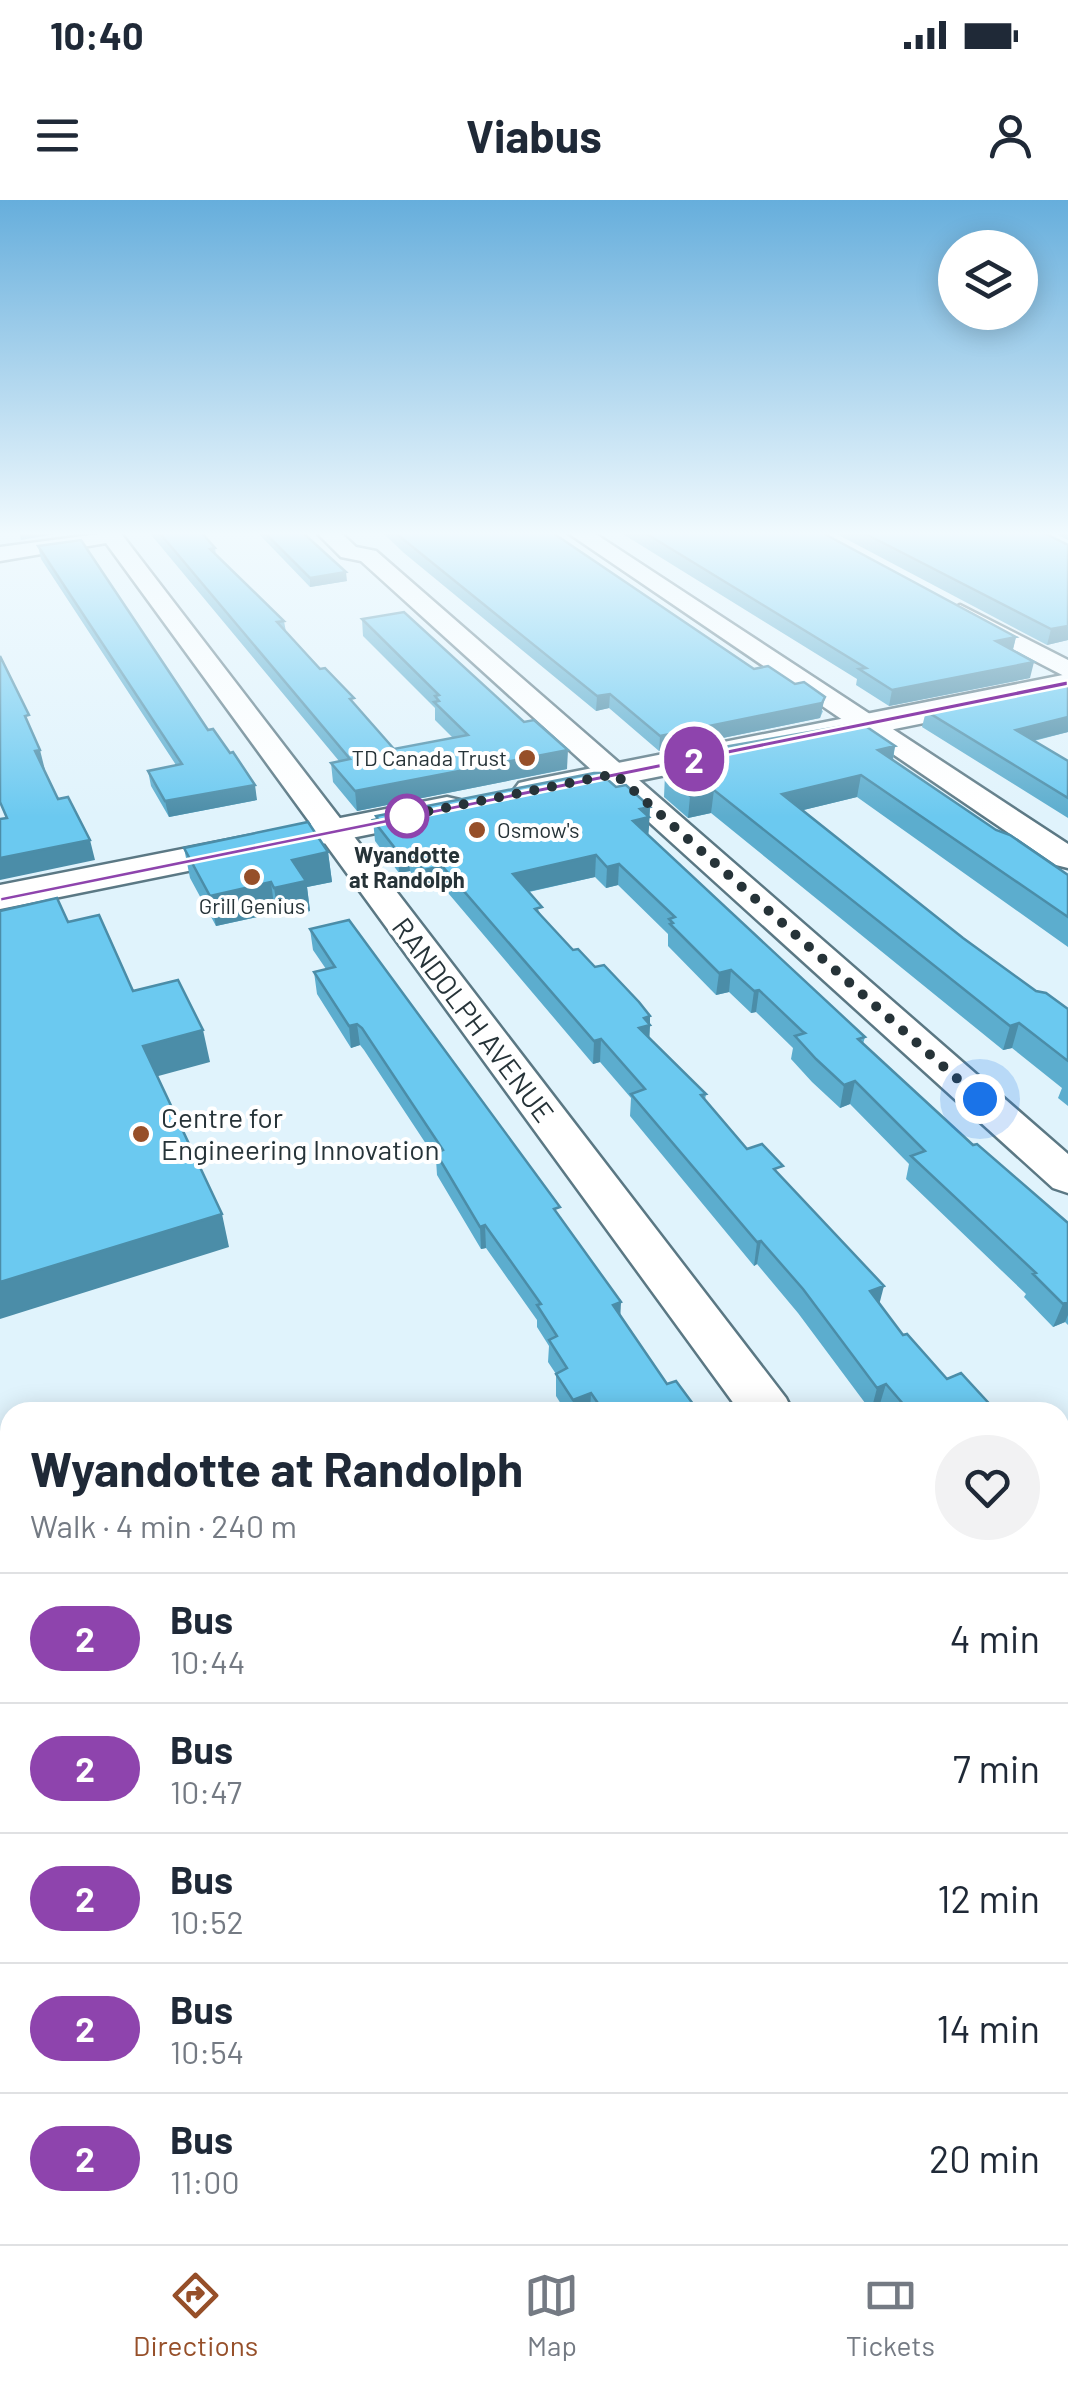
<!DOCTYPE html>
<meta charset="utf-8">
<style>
body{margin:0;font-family:Barlow,sans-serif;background:#f2f2f3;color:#1f2937;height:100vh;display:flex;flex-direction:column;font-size:38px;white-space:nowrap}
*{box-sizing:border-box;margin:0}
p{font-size:32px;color:#747a83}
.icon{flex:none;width:55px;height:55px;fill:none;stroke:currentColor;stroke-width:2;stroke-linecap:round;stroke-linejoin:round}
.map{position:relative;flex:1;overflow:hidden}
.panel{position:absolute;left:0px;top:1202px;width:1070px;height:842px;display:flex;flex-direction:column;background:#fff;border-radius:30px 30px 0 0;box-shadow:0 5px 25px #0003}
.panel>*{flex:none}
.badge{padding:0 20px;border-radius:32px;font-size:35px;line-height:65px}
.fabs{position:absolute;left:938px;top:30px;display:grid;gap:20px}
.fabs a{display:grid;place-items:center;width:100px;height:100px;border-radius:50%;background:#fff;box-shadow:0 5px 25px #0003;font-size:50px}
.you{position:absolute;width:50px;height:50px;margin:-25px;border:8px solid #fff;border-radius:50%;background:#1a73e8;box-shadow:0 0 0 15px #1a73e833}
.map>.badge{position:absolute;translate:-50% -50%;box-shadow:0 0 0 5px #fff}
.round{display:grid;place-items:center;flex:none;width:105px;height:105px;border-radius:52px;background:#f2f2f3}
.summary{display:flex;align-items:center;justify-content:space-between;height:170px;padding:0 30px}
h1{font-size:48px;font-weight:700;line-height:75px}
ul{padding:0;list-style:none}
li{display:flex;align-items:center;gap:30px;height:130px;padding:0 30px;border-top:2px solid #e0e1e3}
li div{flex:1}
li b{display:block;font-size:38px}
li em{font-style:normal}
li .badge{min-width:110px;font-weight:700;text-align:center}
.status{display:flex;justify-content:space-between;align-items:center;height:70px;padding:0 50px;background:#fff;direction:ltr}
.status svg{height:28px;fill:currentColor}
header{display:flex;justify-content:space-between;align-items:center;height:130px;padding:0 30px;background:#fff;font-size:45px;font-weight:700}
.dock{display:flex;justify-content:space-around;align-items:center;height:140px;border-top:2px solid #e0e1e3;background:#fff;font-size:28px;color:#747a83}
.dock a{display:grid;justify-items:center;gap:5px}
.dock .current{color:#964f29}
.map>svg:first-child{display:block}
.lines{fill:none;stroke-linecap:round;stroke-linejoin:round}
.minor-casing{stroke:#5b7884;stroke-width:5}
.major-casing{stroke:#5b7884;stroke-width:5}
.minor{fill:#fff;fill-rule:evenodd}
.major{fill:#fff;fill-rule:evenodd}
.wall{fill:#5cadce}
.shaded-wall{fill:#4b8da8}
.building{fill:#6bc9f0;stroke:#4b8da8;stroke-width:2.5}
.line{fill:#8e44ad;stroke:#fff;stroke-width:2.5}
.walk{stroke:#263338;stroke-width:10;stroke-dasharray:0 18}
.poi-dot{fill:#964f29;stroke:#fff;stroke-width:4}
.stop-dot{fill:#fff;stroke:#8e44ad;stroke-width:5}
.labels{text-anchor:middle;stroke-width:8;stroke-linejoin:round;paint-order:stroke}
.far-poi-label{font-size:22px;fill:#263338;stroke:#fff;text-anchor:end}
.far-stop-label{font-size:22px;font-weight:bold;fill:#263338;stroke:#fff}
.street-label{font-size:28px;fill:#263338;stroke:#fff}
.poi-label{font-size:28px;fill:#263338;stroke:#fff;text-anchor:start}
</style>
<div class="status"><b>10:40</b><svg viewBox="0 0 49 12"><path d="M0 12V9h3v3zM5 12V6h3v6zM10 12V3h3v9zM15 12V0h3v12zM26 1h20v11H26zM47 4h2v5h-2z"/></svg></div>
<header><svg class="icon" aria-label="menu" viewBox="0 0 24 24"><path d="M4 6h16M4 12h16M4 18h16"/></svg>Viabus<svg class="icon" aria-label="person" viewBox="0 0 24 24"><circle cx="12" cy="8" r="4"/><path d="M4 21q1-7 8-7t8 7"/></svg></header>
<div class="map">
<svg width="1068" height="2044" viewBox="0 0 1068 2044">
<rect width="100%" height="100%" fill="#e0f3fc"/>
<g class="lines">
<g class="minor-casing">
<g id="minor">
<polygon points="97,331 119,331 786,1198 793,1212 740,1212 106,343 0,361 0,347 99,334"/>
<polygon points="315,331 339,331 356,347 376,351 1068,954 1068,993 1053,988 361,361 341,357"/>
<polygon points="565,331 591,331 1068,644 1068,668 1056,665"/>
<polygon points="960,405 1068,460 1068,478 951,417 948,412"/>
<polygon points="1060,1568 1068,1571 1068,1644 1060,1640"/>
</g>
</g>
<g class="major-casing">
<g id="major">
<polygon points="1068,474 1068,494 532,602 519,599 513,591 519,583 532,580"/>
<polygon points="447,597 460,600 466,608 460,616 0,709 0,685"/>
</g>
</g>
<use href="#minor" class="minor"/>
<use href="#major" class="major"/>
</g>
<g class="wall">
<polygon points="148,331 200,331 215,348 216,355 284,421 286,432 354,503 394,549 453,538 435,520 435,508 363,436 362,419 567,569 357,611 333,582 331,563 339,561"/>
<polygon points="256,331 301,331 347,381 310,387"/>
<polygon points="381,331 551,331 754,469 823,511 820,518 659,551 609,508 596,511 404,353"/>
<polygon points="618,331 819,331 1016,437 1013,450 1030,478 889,506 856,485 857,479"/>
<polygon points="831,331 1040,331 1068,345 1068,440 1047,445"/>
<polygon points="1051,331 1068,331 1068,340"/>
<polygon points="38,346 208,530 257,600 169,617 151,586 148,571 176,565 41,359"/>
<polygon points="1068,483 1068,532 1034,541 1068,561 1068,618 922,527 926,511"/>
<polygon points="895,546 893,560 996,630 1068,675 1068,747 857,597 803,610 963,738 1036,791 1068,809 1068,906 1058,898 1062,888 1012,848 1003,850 711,613 688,618 664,597 665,574 670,574 670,561 689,558 689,553"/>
<polygon points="616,587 650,607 648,635 865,837 863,844 973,945 1068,1023 1068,1125 1065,1122 1053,1127 1024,1097 1026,1094 906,979 909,964 850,904 840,908 812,882 791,859 793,848 756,812 751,813 729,792 716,795 668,746 668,734 618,685 606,688 595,677 529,692 542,717 573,750 650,816 649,838 706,894 705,900 747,949 781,977 903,1135 947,1179 995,1210 994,1212 884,1212 879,1207 871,1211 798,1113 757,1064 754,1066 630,916 631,898 600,862 593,864 443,687 425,691 410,671 399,673 375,641 373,620 376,619 376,616"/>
<polygon points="184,648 328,652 332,682 307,687 310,711 279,718 275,713 216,726 190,678"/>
<polygon points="310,729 560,1018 620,1116 667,1184 699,1212 566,1212 556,1196 556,1174 548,1162 549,1146 537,1127 537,1120 486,1048 481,1049 437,975 436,959 364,850 360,845 351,848 317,794 314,772 326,769 313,750"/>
<polygon points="1060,1295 1068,1304 1068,1449 1060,1440"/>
</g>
<g class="shaded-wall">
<polygon points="19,331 67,331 67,332 21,340"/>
<polygon points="346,372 347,381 310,387 310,378"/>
<polygon points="1068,426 1068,440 1047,445 1051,429"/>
<polygon points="1016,437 1012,452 996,441"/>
<polygon points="1034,462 1030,478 889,506 892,490"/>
<polygon points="610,494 609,508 596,511 597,496"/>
<polygon points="825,497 820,518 659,551 660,536"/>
<polygon points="1068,517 1068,532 1011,546 1016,530"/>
<polygon points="895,546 891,568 878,550"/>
<polygon points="40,550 45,570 40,571 35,551"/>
<polygon points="568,550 567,569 357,611 355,591"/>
<polygon points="861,575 857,597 779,616 782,594"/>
<polygon points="255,585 257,600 169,617 165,601"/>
<polygon points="714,590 711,613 688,618 690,596"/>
<polygon points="650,607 649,627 648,638 633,621 640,609"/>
<polygon points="90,640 95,660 0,680 0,658"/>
<polygon points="408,650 410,671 399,673 398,652"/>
<polygon points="328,652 332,682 307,687 310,711 279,718 274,688 292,660"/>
<polygon points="596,655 595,677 513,695 513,674"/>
<polygon points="619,664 618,685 606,688 607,667"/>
<polygon points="442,666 443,687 425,691 424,670"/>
<polygon points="271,682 275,713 216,726 210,696"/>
<polygon points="731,770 729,792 716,795 719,773"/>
<polygon points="759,790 756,812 751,813 754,791"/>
<polygon points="650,816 650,825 649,847 639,828 644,818"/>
<polygon points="1019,823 1012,848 1003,850 1010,826"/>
<polygon points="357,824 360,845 351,848 349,826"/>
<polygon points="203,830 210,862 151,878 143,846"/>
<polygon points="601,839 600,862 593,864 594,841"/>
<polygon points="855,881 850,904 840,908 844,885"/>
<polygon points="222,1014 229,1047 0,1119 0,1082"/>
<polygon points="485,1025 486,1048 481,1049 480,1027"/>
<polygon points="761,1041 757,1064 754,1066 757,1042"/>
<polygon points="884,1086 878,1109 870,1091"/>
<polygon points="621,1102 620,1124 613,1105"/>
<polygon points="1068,1102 1068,1115 1065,1122 1053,1127 1063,1104"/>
<polygon points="886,1184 879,1207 871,1211 877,1188"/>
<polygon points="591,1193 590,1212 573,1212 573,1200"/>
<polygon points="1068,1924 1068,1929 1060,1934 1060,1929"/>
</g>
<g class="building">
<polygon points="158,331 200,331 215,348 210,349 284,421 277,422 320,469 325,468 354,498 350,499 394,549 468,535 434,502 439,501 435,496 439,495 362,419 404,412 524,522 534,520 568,550 355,591 331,563 350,559"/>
<polygon points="263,331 301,331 346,372 310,378"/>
<polygon points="393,331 550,331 754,469 768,466 795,484 804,482 825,497 822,503 660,536 610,494 597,496"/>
<polygon points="642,331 819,331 1016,437 996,441 1034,462 892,490 859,469 866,468"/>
<polygon points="860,331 1040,331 1068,345 1068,426 1051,429"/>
<polygon points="81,340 208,530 213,529 230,553 233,552 255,585 165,601 148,571 182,564 38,346"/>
<polygon points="0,456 29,515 25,516 40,550 35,551 58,599 68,597 90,640 0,658 0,619 7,618 0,602"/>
<polygon points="1068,483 1068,517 1016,530 1068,561 1068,598 926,511"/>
<polygon points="861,523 895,546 878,550 996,630 1010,635 1068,675 1068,717 861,575 782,594 963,738 1036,791 1046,793 1068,809 1068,861 1019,823 1010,826 714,590 690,596 665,574 682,571 670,561 694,557 689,553"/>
<polygon points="594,573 600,573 616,587 626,585 650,607 640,609 649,617 633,621 865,837 858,839 973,945 977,944 1068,1023 1068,1102 1063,1104 1033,1074 1036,1073 911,956 925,951 855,881 844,885 816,859 795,836 805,833 802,831 759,790 754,791 731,770 719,773 670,724 673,723 669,719 675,717 619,664 607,667 596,655 513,674 542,707 535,709 573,750 578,749 595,767 604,765 639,802 650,816 644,818 650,825 639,828 706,894 701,895 747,949 762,944 783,966 774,969 884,1086 870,1091 903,1135 907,1134 947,1179 961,1173 995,1210 989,1212 910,1212 886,1184 877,1188 803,1089 761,1041 757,1042 631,894 645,889 601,839 594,841 442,666 424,670 408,650 398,652 373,620 378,619 376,616"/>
<polygon points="308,622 328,652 292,660 306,681 274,688 271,682 210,696 184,648"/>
<polygon points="57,698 68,722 99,715 133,791 178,780 203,830 143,846 222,1014 0,1082 0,711"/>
<polygon points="349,720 560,1007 554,1009 621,1102 613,1105 667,1184 676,1181 699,1212 604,1212 591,1193 573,1200 556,1174 567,1168 549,1140 557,1136 537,1105 541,1104 485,1025 480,1027 436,953 443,950 362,828 357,824 349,826 314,772 335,767 310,729"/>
<polygon points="1060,1295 1068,1304 1068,1414 1060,1405"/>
<polygon points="1068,1721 1068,1924 1060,1929 1060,1726"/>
<polygon points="760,2035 967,2035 972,2044 745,2044"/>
<polygon points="701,2038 703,2044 691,2044"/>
</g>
<linearGradient id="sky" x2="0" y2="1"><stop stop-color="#66aedc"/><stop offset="0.54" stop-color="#f1fafe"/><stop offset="1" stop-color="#f1fafe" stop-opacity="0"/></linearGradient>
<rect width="1068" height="617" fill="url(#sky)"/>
<polygon class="line" points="1068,480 1068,486 0,702 0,697"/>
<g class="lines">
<polyline class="walk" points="407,616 400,617 615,574 980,899"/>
</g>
<g class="poi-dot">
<circle cx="527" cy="558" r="10"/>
<circle cx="477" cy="630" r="10"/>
<circle cx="252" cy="677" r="10"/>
<circle cx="141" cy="934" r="10"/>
</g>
<circle class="stop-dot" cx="407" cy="616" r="20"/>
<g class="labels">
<g class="far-poi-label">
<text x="507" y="566">TD Canada Trust</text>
<text x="497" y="638" text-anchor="start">Osmow's</text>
<text x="252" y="714" text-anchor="middle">Grill Genius</text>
</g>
<g class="far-stop-label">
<text x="407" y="663">Wyandotte<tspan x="407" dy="25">at Randolph</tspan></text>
</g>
<g class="street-label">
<text transform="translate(473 820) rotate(53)" y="10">RANDOLPH AVENUE</text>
</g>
<g class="poi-label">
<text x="161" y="928">Centre for<tspan x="161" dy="32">Engineering Innovation</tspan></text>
</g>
</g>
</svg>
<div class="fabs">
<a><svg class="icon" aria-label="layers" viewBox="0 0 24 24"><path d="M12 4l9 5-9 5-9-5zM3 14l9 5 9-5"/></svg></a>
</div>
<div class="you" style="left:980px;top:899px"></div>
<b class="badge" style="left:694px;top:559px;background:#8e44ad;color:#fff">2</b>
<section class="panel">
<div class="summary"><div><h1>Wyandotte at Randolph</h1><p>Walk · 4 min · 240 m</p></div><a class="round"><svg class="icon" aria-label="heart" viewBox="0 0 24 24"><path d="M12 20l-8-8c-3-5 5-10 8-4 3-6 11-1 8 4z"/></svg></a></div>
<ul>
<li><span class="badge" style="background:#8e44ad;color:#fff">2</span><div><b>Bus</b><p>10:44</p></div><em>4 min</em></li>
<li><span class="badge" style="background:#8e44ad;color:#fff">2</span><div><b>Bus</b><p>10:47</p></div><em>7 min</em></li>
<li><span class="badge" style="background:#8e44ad;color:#fff">2</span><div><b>Bus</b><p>10:52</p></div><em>12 min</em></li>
<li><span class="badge" style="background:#8e44ad;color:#fff">2</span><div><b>Bus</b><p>10:54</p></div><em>14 min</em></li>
<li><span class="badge" style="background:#8e44ad;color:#fff">2</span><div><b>Bus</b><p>11:00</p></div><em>20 min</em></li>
</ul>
</section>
</div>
<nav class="dock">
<a class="current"><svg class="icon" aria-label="directions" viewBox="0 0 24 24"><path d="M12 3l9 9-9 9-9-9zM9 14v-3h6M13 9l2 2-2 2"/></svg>Directions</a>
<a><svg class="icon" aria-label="map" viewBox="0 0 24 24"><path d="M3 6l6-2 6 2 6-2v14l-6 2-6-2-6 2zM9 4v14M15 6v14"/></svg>Map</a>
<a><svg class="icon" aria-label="tickets" viewBox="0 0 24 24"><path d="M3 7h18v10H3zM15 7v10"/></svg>Tickets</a>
</nav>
